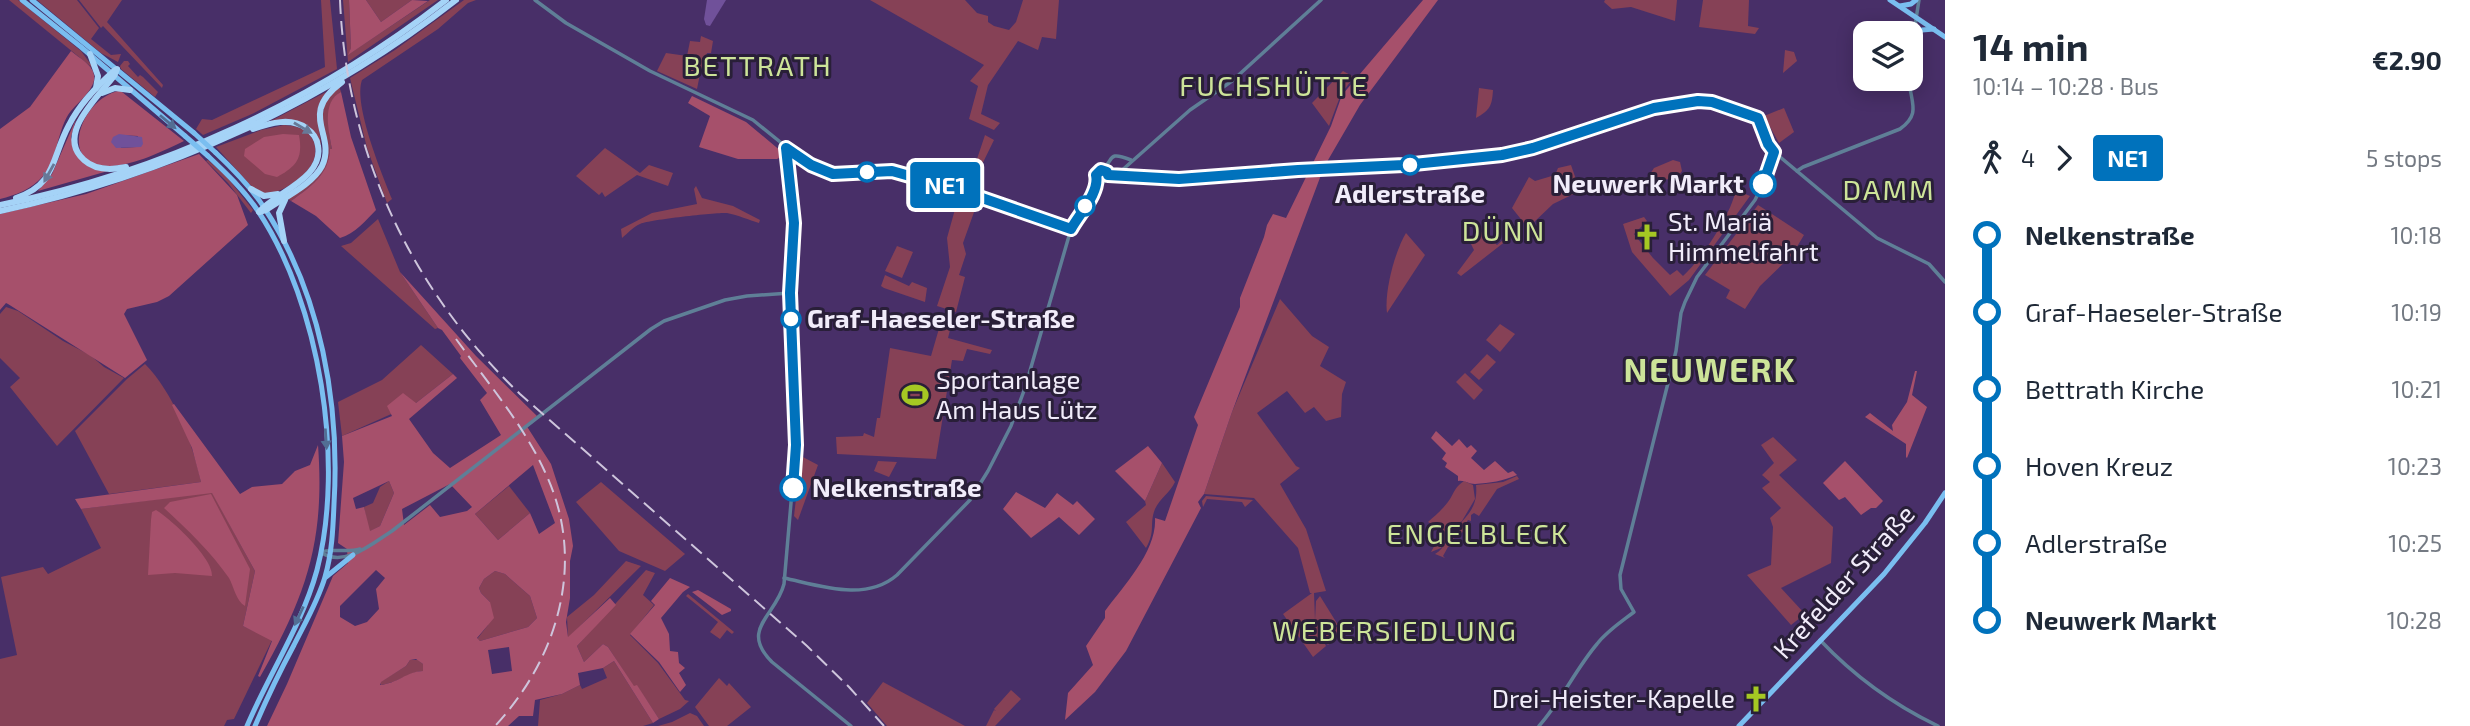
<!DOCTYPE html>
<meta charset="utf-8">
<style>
body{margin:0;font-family:"Exo 2",sans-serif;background:#f6f6f7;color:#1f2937;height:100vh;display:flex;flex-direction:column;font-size:26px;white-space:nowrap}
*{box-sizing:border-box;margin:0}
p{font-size:23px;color:#747a83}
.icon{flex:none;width:38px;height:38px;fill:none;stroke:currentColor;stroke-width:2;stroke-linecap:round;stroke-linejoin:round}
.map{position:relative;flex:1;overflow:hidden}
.side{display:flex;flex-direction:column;background:#fff;width:525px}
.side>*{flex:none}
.badge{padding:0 14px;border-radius:5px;font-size:24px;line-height:46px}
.buttons{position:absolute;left:1853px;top:21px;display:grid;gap:14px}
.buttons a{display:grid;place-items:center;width:70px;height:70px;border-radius:14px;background:#fff;box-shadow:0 4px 18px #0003;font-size:35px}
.map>.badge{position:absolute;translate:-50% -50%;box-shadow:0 0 0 4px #fff}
.legs{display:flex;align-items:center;gap:10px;height:77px;padding:0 28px;font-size:23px}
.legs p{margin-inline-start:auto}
.headline{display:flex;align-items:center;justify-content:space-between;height:119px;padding:0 28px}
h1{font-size:38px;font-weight:700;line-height:52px}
ul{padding:0 28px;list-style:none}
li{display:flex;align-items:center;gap:24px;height:77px;font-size:26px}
li i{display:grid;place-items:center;width:10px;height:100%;margin:0 9px;background:currentColor}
li i::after{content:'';width:18px;height:18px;margin:-9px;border:5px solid;border-radius:50%;background:#fff}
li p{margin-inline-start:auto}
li:first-child i{background:linear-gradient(#0000 50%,currentColor 0)}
li:last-child i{background:linear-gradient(currentColor 50%,#0000 0)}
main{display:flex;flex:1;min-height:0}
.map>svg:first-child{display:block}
.green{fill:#864156}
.forest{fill:#a6506b;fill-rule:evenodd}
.water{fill:#70519a}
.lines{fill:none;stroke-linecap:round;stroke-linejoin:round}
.minor{stroke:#5f7f97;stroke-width:3.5}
.major{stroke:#7abef0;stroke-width:5}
.highway{stroke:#a5d3f7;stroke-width:6}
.rail{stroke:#cec5dc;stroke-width:2;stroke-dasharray:14 7;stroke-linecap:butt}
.major-bridge{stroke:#7abef0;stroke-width:5}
.oneway{fill:#526e94}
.oneway2{fill:#677998}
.line-1-casing{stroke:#fff;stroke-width:16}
.line-1{stroke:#0072bc;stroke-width:10}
.stop-1-dot{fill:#fff;stroke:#0072bc;stroke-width:3.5}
.labels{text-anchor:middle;stroke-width:6;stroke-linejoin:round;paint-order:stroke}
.stop-label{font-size:26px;font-weight:bold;fill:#f1ecfa;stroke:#291f38;text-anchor:start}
.poi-label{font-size:26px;fill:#f1ecfa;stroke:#291f38;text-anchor:start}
.street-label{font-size:26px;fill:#f1ecfa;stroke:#291f38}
.neighbourhood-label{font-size:28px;letter-spacing:2px;fill:#cde499;stroke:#291f38}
.district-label{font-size:33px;font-weight:bold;letter-spacing:2px;fill:#cde499;stroke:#291f38}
</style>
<main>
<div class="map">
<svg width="1945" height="726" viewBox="0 0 1945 726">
<rect width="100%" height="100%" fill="#482f68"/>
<g class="green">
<polygon points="9,0 18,0 81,51 95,70"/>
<polygon points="37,0 77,0 99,28 91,39 111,55 121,54 118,62 101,53"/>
<polygon points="79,0 122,0 107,22 163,85 162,88 103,26 101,28"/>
<polygon points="321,0 330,0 337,69 252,114 203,135 196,129 202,119 212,120 325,67"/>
<polygon points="343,0 349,0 351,48 349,54 430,0 438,0 348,62"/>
<polygon points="366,0 412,0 381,22"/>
<path d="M464 0H476L468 3 438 29 362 80C353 104 382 174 392 199L387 203 367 148 350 78 395 50Z"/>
<polygon points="870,0 965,0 977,13 988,16 988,22 994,26 1009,30 1016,22 1023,0 1059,0 1056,39 1042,37 1038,50 1018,41 988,85 981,114 1000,123 994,130 969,119 978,86 970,81 984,65"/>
<polygon points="1605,0 1677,0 1675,21 1631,7 1612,9 1604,2"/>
<polygon points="1703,0 1749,0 1748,26 1759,28 1755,34 1699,27"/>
<polygon points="701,36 713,41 711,53 707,53 704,69 701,69 697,89 657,71 666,53 687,56 690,41 700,42"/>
<polygon points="1785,50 1794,52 1797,61 1783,73"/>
<polygon points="124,61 128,61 130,64 128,66 138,77 140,75 143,77 158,92 155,97 121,69 120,66"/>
<polygon points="1343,71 1354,77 1341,94 1329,126 1312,103"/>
<path d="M339 86 341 92C323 101 329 133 332 149L330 150C329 175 310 187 291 201L288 199 325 164 322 118 325 102Z"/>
<path d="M1479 88 1493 90C1492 106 1490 110 1476 118Z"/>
<path d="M326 92C303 126 342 152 303 182L320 154 306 126 269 122Z"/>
<polygon points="1784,108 1794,132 1779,143 1764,116"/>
<path d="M284 125C296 126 307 128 313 140 325 167 290 188 268 195L253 188 216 147 261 130Z"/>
<polygon points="985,135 994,140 970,189 963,186 970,163 975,165"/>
<polygon points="605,148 640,173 649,165 673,173 668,186 637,175 605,197 602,192 599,195 576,176"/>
<polygon points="208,160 227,177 253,210 251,213 228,183 206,161"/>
<polygon points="1673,160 1680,162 1682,171 1676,179 1650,180 1650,174 1654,168"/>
<polygon points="1571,165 1580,191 1553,204 1532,224 1524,223 1512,208 1529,177 1535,181 1555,175 1558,168"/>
<path d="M1740 179 1743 193 1750 196 1689 280 1670 296 1632 252 1623 224 1644 217 1647 221 1634 234 1653 258 1670 275 1677 270 1683 276C1702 259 1738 206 1737 180Z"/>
<path d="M696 186 702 198 733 206 760 220 759 223C749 220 738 215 727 213 718 212 646 220 640 224 633 227 628 233 622 238L621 229 652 213 697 204 694 189Z"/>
<polygon points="959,195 978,201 963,243 966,254 959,275 965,277 956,312 937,306 950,267 947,238"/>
<polygon points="1758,205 1804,235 1792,255 1760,286 1745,309 1726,298 1730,290 1705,275"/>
<polygon points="378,219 400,272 438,328 435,329 341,246 351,243"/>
<polygon points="1483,231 1497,245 1510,234 1511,237 1461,276 1457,273 1474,250 1470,242"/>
<path d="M1406 233 1425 255 1387 313C1384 292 1395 251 1406 233Z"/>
<polygon points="897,246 913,252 902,278 885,271"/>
<polygon points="885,275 909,286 912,282 927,288 925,302 884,288 881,286"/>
<polygon points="1280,299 1312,336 1329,347 1320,366 1346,382 1342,394 1341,417 1326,421 1314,407 1305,413 1287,391 1257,413 1296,466 1300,468 1280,484 1306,529 1326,591 1314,593 1315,620 1316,601 1320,596 1338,625 1329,626 1338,627 1336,635 1328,645 1320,635 1326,646 1313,657 1283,614 1312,593 1310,593 1298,548 1254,498 1204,494 1232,412"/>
<polygon points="6,307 18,311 63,341 90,355 104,367 124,378 57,446 10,387 20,378 0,358 0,314"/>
<polygon points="943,315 953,318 948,338 992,350 990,354 967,349 963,361 952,360 936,459 837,454 836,437 863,436 864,433 874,437 877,418 880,418 890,348 931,356"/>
<polygon points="1500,324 1515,334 1500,352 1486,340"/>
<polygon points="421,345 453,374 416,403 342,436 338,402 382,380"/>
<polygon points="1487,354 1496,362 1479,380 1470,372"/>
<path d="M145 364C173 392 193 444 201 482L109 494 75 431 127 379Z"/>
<polygon points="1465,373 1483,390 1474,400 1456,382"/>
<polygon points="1773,437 1797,460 1779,475 1833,527 1831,563 1781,588 1805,614 1791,625 1747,575 1771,565 1773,527 1770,518 1781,508 1762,488 1770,482 1762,475 1774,463 1761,445"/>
<polygon points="801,456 818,465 798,520 794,516"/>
<polygon points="878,461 897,462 889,477 874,471"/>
<path d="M1162 463 1175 482C1170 493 1160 498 1155 509 1149 524 1156 531 1146 548L1126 522 1146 505 1145 501Z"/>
<path d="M1517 476 1519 479 1497 489 1479 516 1474 513 1471 515V521L1468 520 1464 526 1466 529 1458 536 1456 535 1451 544 1453 546 1448 547 1443 556 1445 558 1435 554C1446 548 1447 536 1456 528 1469 514 1478 506 1476 485L1503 482Z"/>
<polygon points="389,481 394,493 380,526 369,532 364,507 373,503 380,487"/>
<path d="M1464 481 1473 485 1475 499 1462 521 1455 525 1441 548 1431 552 1443 530 1428 522C1436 515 1444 508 1450 499 1454 492 1456 486 1464 481Z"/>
<polygon points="601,482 685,554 665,571 619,551 576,502"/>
<polygon points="509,486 530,513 498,540 475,514"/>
<polygon points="212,492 255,571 243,626 272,640 234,719 227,720 224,726 0,726 0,659 17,655 1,577 43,567 48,574 101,548 81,509"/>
<polygon points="1206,496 1253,500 1245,507 1242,502 1207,499 1203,507 1202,501"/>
<polygon points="626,561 641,566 568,638 567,617 594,595"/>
<polygon points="646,570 655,573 643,595 654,605 630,635 658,663 685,700 689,701 680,709 659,719 637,686 634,687 608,647 603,644 584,662 577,646"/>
<polygon points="495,571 505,574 530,596 537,618 528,627 480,641 477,639 488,625 490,602 481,593 479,588 484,579"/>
<polygon points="688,594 734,632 732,634 727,630 720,639 710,632 718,622 686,596"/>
<path d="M410 660H418L423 664V671C411 671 397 683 381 685L380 682 406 666Z"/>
<polygon points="614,661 653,723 643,726 538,726 540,700 562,694 580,685 582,689 607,678 603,668"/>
<polygon points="719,678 727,686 729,683 751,707 727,726 709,726 695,707"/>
<polygon points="883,682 965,726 887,726 867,703"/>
<polygon points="1011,690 1021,699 995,726 986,726 994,710 996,711 994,709"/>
<polygon points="690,713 697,716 704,726 658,726 672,722"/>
</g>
<g class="forest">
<polygon points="349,0 366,0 381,22 412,0 428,1 348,55 351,48"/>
<path d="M1423 0H1438L1360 105 1324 167 1232 412 1204 494 1198 502 1201 508 1126 651 1095 692 1065 720 1068 693 1093 665 1086 646 1105 618V611C1124 585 1157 551 1155 518L1165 521 1198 425 1194 417 1240 307V298L1264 237 1267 225 1273 214 1286 218 1331 126 1342 95Z"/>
<path d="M71 51C79 58 92 64 94 75 97 89 75 104 68 115 57 133 57 160 43 176 32 189 16 195 0 199V129L30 107Z"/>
<path d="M123 90 122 92 184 141C163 151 135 165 111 166 55 168 81 95 123 90ZM119 135 138 136 136 147 121 148Z"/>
<path d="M341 92 351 137 376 210C366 220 355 234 340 238L316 216 291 201C310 187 329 175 330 149H332C329 132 321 102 341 92Z"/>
<polygon points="692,96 746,122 782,152 783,156 777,159 738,159 699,147 710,116 688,103"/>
<polygon points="76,119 71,137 79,158 108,171 38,191 52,174"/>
<path d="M283 134 299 135C303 158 297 166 277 177L265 174 244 156 245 149 264 137Z"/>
<polygon points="199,154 237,195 248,225 169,296 157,302 127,309 124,314 147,360 125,378 8,304 6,303 0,310 0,214 86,194"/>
<path d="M400 272 476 356 537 416 526 425 551 464 569 519 573 546 570 561V598L566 622 568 637 610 598 616 605 577 646 584 662 603 644 608 647 634 686 637 685 659 719 653 723 614 661 603 668 578 673 580 685 562 694 535 700 533 716H519L508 726H267L287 684 333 576 348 563 347 549 338 543 344 462 342 436 392 416 387 406 403 393 416 403 453 374 457 378 409 419 433 453 450 468 501 435 480 400 487 393 460 358 461 356 442 330 438 328ZM533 465 555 523 539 534 530 513 498 540 475 514ZM389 481 394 493 380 526 370 531 364 507 356 509 353 498ZM450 484 472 507 467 511 440 517 430 505 404 525 402 509ZM376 570 385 578 376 589 379 609 367 622 355 626 340 617V606ZM495 571 505 574 530 596 537 618 528 627 480 641 477 638 494 618 490 602 481 593 479 588 484 579ZM509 647 512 671 492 674 488 650ZM416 659 423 664V671C408 671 396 684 380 685L381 682 406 666 410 660Z"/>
<polygon points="1915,371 1917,371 1912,395 1927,407 1907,458 1906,457 1906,444 1865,417 1870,413 1893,431 1892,425 1907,402"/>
<path d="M174 404 240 494 252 487 282 484 295 471 310 465 318 445C325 541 307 594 260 677L258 676 272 641 243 626 255 571 212 493 81 509 75 499 201 482 192 448 172 405Z"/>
<path d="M1436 431 1452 446 1459 439 1467 448 1471 445 1477 451 1471 458 1484 470 1495 461 1508 473 1513 471 1517 475C1503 481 1490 483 1475 484 1468 484 1465 480 1458 481V476L1445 467 1447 463 1442 459 1446 453 1431 438Z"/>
<polygon points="1148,446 1162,463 1145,501 1115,471"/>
<polygon points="1845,461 1883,501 1876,508 1871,508 1861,515 1845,497 1839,500 1823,483"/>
<polygon points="1016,492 1045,508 1057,493 1073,505 1077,501 1095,519 1079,535 1059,517 1031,538 1003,509"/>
<path d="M211 494 250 569 245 606C236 601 234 587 229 578 211 552 187 529 164 508L170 502Z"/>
<path d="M156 510C171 519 214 559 212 576L175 573 148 575 151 520 152 512Z"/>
<polygon points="670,578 690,587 683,592 661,618 669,634 670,651 678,652 679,663 685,668 679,673 686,685 680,692 659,662 630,634 655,605 651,601"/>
<polygon points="698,590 731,609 731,611 722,615 692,592"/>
</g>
<g class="water">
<polygon points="707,0 726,0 710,26 706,25 704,19"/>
<polygon points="119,134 142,137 143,144 141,147 116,148 111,142 113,137"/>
</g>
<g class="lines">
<g class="minor">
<polyline points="535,0 566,23 650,71 753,120 795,154 823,170 845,174 892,171 959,190 1071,229"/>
<polyline points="1911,51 1919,0"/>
<path d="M786 148 794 223 790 293 796 445 784 584C776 616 739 629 772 662L851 726"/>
<path d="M1797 171 1803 167 1900 129C1922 113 1910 102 1909 79"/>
<polyline points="1108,175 1133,178 1189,179 1298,170 1403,165 1502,154 1533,148 1656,108 1698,101 1711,102 1754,115 1758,118 1768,144 1774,152 1877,238 1929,264 1945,282"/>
<polyline points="1121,177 1120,172 1190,110 1232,81 1321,0"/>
<path d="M1093 194 1098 181 1097 173C1117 163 1103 149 1131 160"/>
<path d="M321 552C343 569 373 543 392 531L651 329 664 321 725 300 747 296 790 293"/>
<path d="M321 552C330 548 347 553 360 549"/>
<path d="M784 578C821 586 866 602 897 575L970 500 988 471 1011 426 1025 388 1071 229 1102 183 1108 179H1130"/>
<path d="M1820 640C1854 676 1894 705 1938 726"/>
<path d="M1539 726C1562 700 1575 670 1597 644 1607 631 1621 622 1634 612L1621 589 1620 575 1676 351 1681 313 1685 302 1697 277 1755 200 1766 178 1774 152"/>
</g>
<g class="major">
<polyline points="22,0 81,47 185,136"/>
<polyline points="32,0 194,133"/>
<polyline points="1890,0 1945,37"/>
<polyline points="1900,6 1911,4 1916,0"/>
<polyline points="1913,38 1922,30 1934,29"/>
<path d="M216 153C234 170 252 188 265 209 321 294 340 404 334 504 333 529 332 553 325 577 318 601 305 623 294 645 280 671 267 698 255 726"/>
<path d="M208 156C226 173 244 190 258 211 320 304 345 462 317 570 302 625 269 674 247 726"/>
<polyline points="326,577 353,555"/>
<polyline points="1739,726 1884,574 1925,523 1945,493"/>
</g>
<g class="highway">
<polyline points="90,54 98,76 96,88"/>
<path d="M117 69 114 76C99 96 55 135 84 160 96 171 112 170 126 167"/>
<polyline points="102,93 115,88 130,90"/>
<path d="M253 129C270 123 291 117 306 128 312 132 317 138 318 146 324 178 276 192 259 212"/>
<polyline points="251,189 264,196 278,194"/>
<path d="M16 198C57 184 51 158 69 125 79 105 98 85 115 70"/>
<path d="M0 205C160 173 318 100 446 0"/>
<path d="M0 211C165 176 323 104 456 0"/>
<path d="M260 212 266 210C283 198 312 185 322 166 337 134 297 115 342 82"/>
<polyline points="284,241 279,213 285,200"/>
</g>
<g class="rail">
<path d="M340 0C346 151 411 290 520 394L807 646 849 687 884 726"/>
<path d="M456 339C487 382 523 424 545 472 587 560 559 657 495 726"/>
</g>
<g class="major-bridge">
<polyline points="194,133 216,153"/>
<polyline points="185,136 208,156"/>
</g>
</g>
<defs><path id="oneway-solid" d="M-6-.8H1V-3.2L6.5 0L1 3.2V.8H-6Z" transform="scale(1.75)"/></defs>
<g class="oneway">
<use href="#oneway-solid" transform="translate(168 122) rotate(40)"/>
<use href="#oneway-solid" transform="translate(326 439) rotate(86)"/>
<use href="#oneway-solid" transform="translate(299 616) rotate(115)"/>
</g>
<g class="oneway2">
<use href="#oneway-solid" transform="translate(303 128) rotate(30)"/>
<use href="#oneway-solid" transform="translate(49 173) rotate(119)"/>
</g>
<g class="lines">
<g class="line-1-casing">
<path id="line-1" d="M793 488 796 445 790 293 794 223 786 148 811 165 833 174 892 171 959 190 1071 229C1080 213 1100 192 1096 175L1101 170 1107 172 1108 175 1179 179 1298 170 1404 165 1502 155 1533 148 1654 108 1698 101 1712 102 1758 118 1768 144 1774 152 1763 184"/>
</g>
<use href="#line-1" class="line-1"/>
</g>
<defs>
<g id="church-bare" transform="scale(2.1)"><path d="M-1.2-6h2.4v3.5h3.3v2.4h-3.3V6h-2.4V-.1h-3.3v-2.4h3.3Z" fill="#a5c823" stroke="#291f38" stroke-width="2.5" paint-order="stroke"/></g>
<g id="stadium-bare" transform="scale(2.1)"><path d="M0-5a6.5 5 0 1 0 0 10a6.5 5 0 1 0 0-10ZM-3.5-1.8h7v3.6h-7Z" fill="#a5c823" stroke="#291f38" stroke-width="2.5" paint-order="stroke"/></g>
</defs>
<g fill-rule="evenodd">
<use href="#church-bare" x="1647" y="237"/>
<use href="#stadium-bare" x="915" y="395"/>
<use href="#church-bare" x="1756" y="699"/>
</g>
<g class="stop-1-dot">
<circle cx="1410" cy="165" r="9"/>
<circle cx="867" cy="172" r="9"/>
<circle cx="1763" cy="184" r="12"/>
<circle cx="1085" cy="206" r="9"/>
<circle cx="791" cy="319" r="9"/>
<circle cx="793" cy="488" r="12"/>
</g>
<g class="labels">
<g class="stop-label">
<text x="1744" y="193" text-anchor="end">Neuwerk Markt</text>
<text x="1410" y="203" text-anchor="middle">Adlerstraße</text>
<text x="807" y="328">Graf-Haeseler-Straße</text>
<text x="812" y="497">Nelkenstraße</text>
</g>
<g class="poi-label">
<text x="1668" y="231">St. Mariä<tspan x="1668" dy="30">Himmelfahrt</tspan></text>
<text x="936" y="389">Sportanlage<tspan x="936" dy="30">Am Haus Lütz</tspan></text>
<text x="1735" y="708" text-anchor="end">Drei-Heister-Kapelle</text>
</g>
<g class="street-label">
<text transform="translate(1844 582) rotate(-48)" y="9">Krefelder Straße</text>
</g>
<g class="neighbourhood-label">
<text x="758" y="76">BETTRATH</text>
<text x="1274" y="96">FUCHSHÜTTE</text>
<text x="1889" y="200">DAMM</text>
<text x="1504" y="241">DÜNN</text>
<text x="1478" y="544">ENGELBLECK</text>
<text x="1395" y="641">WEBERSIEDLUNG</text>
</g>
<g class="district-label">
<text x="1710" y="382">NEUWERK</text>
</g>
</g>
</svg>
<div class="buttons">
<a><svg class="icon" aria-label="layers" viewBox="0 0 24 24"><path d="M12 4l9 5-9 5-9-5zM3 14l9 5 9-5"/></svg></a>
</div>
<b class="badge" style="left:945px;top:185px;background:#0072bc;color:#fff">NE1</b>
</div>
<section class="side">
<div class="headline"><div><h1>14 min</h1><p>10:14 – 10:28 · Bus</p></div><b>€2.90</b></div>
<div class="legs"><svg class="icon" aria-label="walk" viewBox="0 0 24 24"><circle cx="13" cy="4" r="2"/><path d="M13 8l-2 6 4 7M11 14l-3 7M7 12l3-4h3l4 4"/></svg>4<svg class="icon" aria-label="forward" viewBox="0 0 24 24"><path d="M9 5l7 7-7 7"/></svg><b class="badge" style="background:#0072bc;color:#fff">NE1</b><p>5 stops</p></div>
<ul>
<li><i style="color:#0072bc"></i><b>Nelkenstraße</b><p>10:18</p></li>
<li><i style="color:#0072bc"></i><span>Graf-Haeseler-Straße</span><p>10:19</p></li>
<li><i style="color:#0072bc"></i><span>Bettrath Kirche</span><p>10:21</p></li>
<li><i style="color:#0072bc"></i><span>Hoven Kreuz</span><p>10:23</p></li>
<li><i style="color:#0072bc"></i><span>Adlerstraße</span><p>10:25</p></li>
<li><i style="color:#0072bc"></i><b>Neuwerk Markt</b><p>10:28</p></li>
</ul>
</section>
</main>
